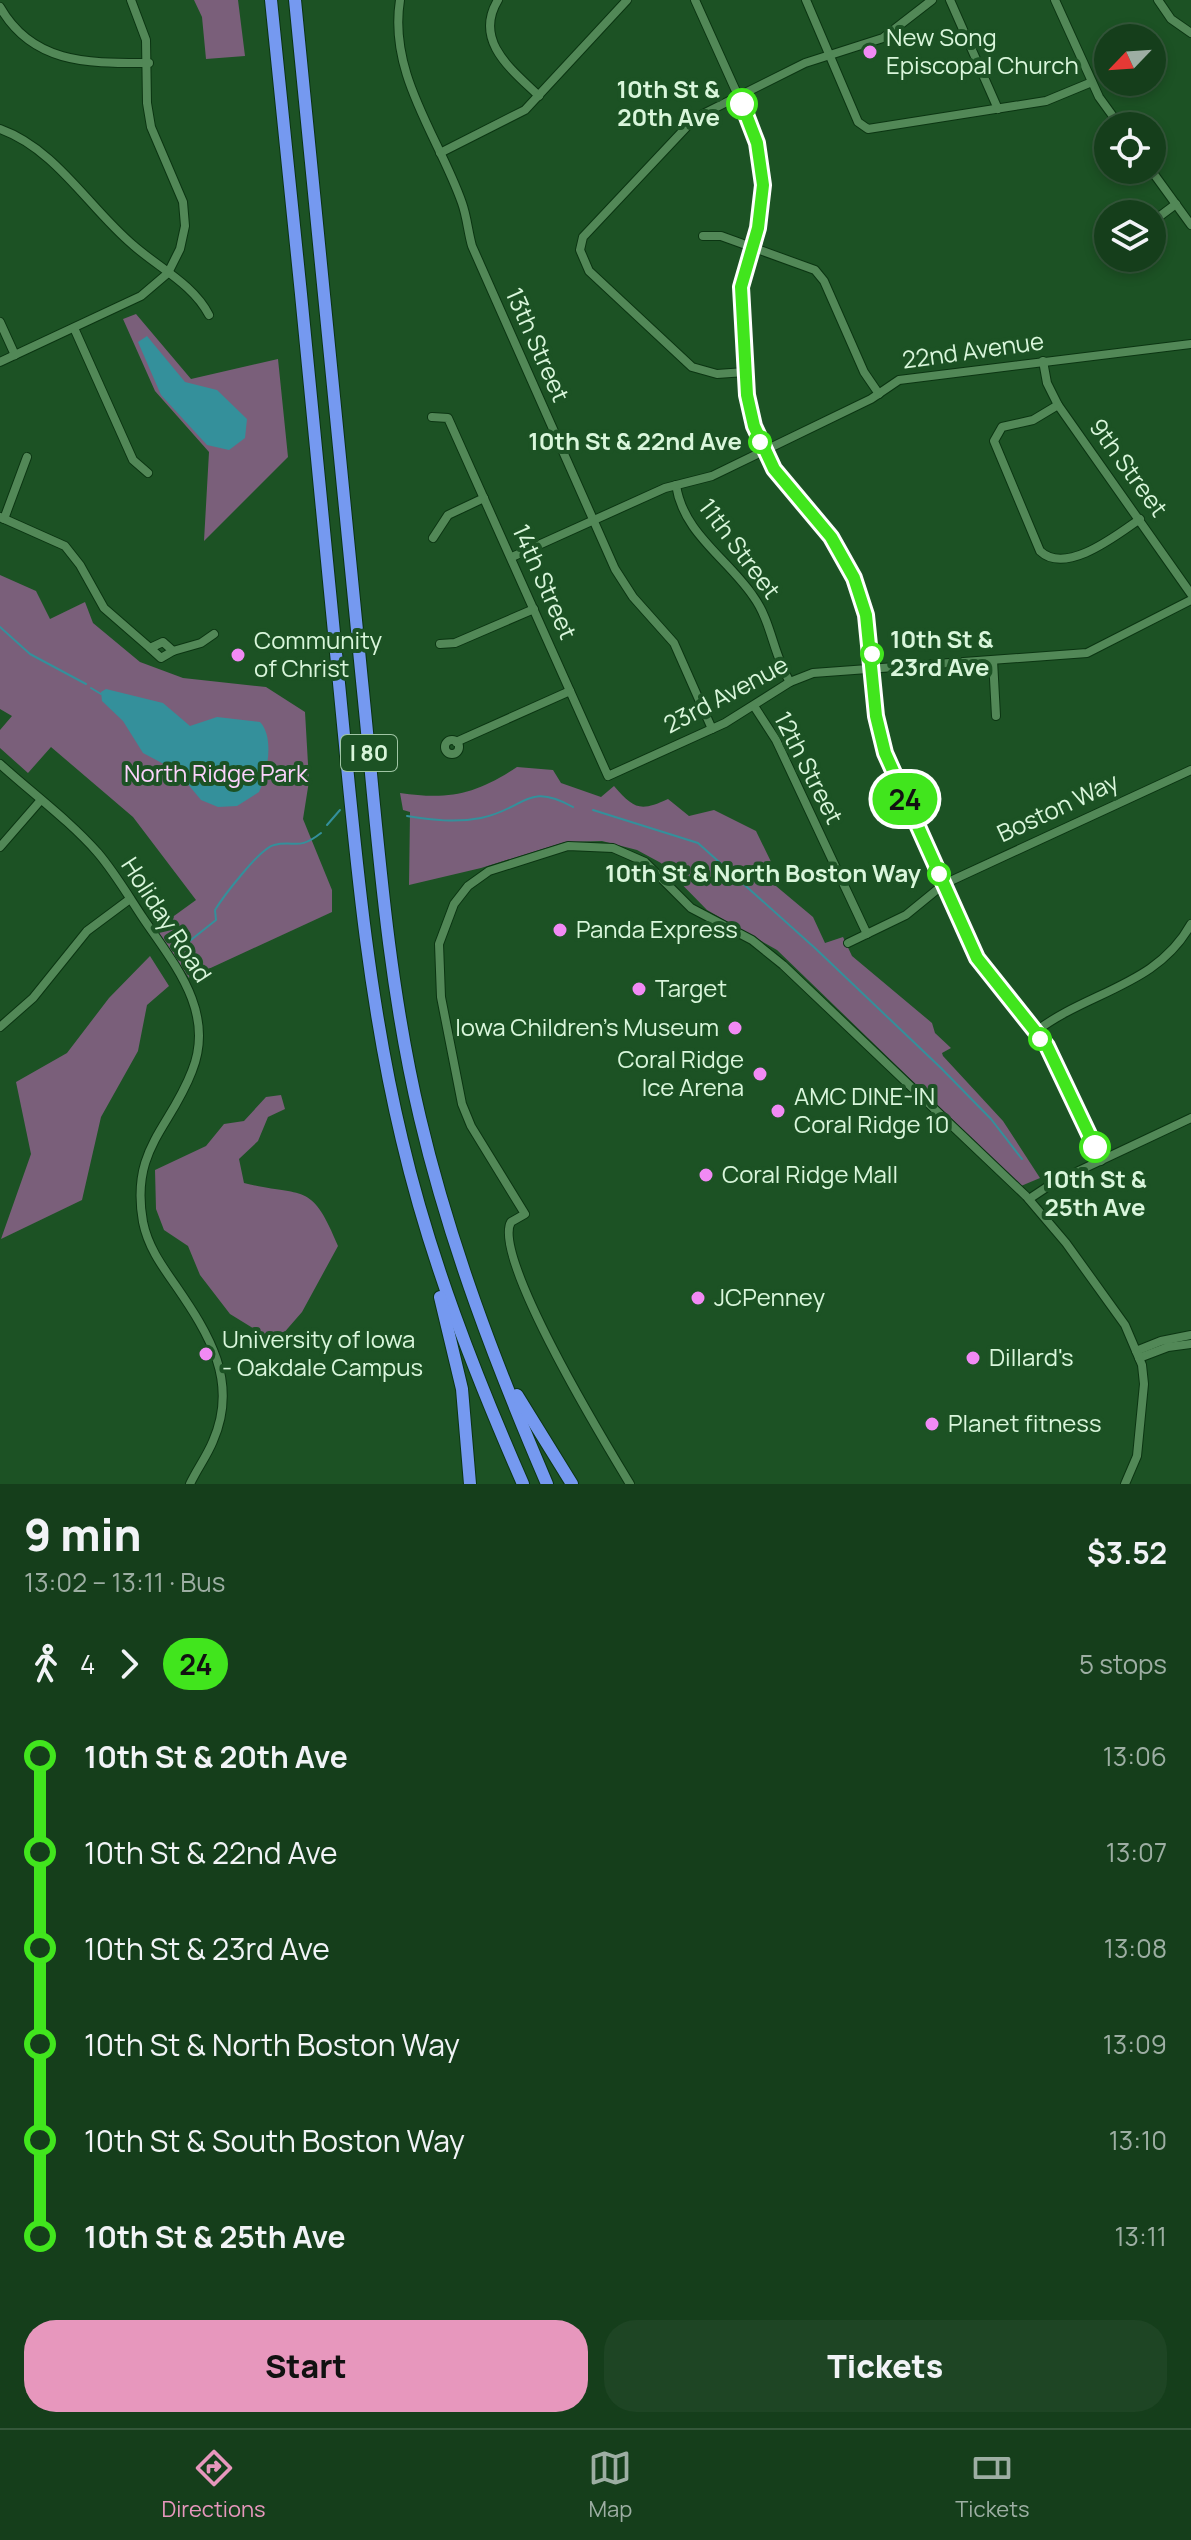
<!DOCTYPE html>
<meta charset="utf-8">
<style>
body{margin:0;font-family:Manrope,sans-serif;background:#1e4524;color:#f1f3f6;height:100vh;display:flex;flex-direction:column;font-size:30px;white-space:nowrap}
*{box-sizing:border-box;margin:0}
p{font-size:26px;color:#9daea3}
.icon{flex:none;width:44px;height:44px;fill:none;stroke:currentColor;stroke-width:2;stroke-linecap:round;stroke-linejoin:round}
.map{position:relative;height:1484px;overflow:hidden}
.panel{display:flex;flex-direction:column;background:#153e1b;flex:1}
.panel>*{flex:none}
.badge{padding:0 16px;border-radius:26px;font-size:28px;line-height:52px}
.needle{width:52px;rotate:245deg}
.tools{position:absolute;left:1094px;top:24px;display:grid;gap:16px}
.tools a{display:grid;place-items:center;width:72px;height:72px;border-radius:50%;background:#153e1b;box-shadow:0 4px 12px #0003,0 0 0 2px #34573a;font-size:40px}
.map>.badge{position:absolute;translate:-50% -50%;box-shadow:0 0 0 4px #fff}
.legs{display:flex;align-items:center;gap:12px;height:88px;padding:0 24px;font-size:26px}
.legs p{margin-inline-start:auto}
.head{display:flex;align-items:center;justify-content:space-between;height:136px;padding:0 24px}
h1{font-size:44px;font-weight:800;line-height:60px}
.action{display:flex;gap:16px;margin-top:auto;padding:16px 24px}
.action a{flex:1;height:92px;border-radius:32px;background:#e797bd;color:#111;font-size:32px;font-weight:800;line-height:92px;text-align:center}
.action a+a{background:#1e4524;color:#f1f3f6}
ul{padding:0 24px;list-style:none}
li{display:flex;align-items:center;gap:28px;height:96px;font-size:30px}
li i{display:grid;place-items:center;width:12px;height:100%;margin:0 10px;background:currentColor}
li i::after{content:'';width:20px;height:20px;margin:-10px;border:6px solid;border-radius:50%;background:#153e1b}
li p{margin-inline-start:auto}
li:first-child i{background:linear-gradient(#0000 50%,currentColor 0)}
li:last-child i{background:linear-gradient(currentColor 50%,#0000 0)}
.dock{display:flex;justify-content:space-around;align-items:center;height:112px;border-top:2px solid #34573a;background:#153e1b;font-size:22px;color:#9daea3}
.dock a{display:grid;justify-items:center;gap:4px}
.dock .selected{color:#e797bd}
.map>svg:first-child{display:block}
.green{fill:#7a5f7a}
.water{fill:#34909b}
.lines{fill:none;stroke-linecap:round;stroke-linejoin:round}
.stream{stroke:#34909b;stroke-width:2}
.minor-casing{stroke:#0b3512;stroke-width:10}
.highway-casing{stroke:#0b3512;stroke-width:14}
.minor{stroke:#528857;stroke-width:8}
.highway{stroke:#7599f0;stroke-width:12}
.line-1-casing{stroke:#fff;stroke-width:18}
.line-1{stroke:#41e51d;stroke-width:12}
.poi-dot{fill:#f18af4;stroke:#1c5224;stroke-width:3}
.stop-1-dot{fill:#fff;stroke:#41e51d;stroke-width:4}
.labels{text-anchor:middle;stroke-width:8;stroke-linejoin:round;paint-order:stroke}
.shield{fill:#1c5224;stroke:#a0c5a4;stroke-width:2}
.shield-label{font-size:22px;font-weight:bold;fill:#d9f6db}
.poi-label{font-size:24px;fill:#d9f6db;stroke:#1c5224;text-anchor:start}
.stop-label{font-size:24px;font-weight:bold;fill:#d9f6db;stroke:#1c5224;text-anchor:end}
.street-label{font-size:24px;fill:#d9f6db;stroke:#1c5224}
.park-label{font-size:24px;fill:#fcd3fc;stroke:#1c5224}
</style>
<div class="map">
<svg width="1191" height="1484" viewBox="0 0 1191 1484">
<rect width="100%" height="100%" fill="#1c5224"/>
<g class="green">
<polygon points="194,0 238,0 245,56 206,59 202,17"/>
<polygon points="136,314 191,379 278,359 288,457 204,541 209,452 155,391 123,319"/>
<polygon points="0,575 36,591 50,619 85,602 93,623 140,662 183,678 266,687 305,712 309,781 303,819 332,890 332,912 189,978 156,929 196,900 133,817 51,747 28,773 0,748 0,730 12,716 0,709"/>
<path d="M517 767 553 770 561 783 601 797 614 786C634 809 640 812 668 799L689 816 714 810 756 831 776 872 770 881 813 917 825 943 843 937 852 956 932 1023 935 1033 951 1048 942 1053 943 1056 1003 1121 1040 1178 1021 1186 777 950 707 910 661 863 637 850 602 841 565 842 481 868 409 885 410 812 403 810 400 793C448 800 475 795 517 767Z"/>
<polygon points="150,956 169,986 147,1005 138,1051 101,1117 82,1200 1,1239 31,1154 16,1082 67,1053 109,998"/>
<path d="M281 1095 285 1109 268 1117 258 1141 239 1159 244 1183C304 1198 311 1180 338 1246L302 1312 282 1335 266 1336 230 1314 200 1275 188 1246 164 1230 156 1209 155 1170 206 1146 224 1124 244 1121 266 1097Z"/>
</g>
<g class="water">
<polygon points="147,336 185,382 217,390 247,419 245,438 229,450 207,445 161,395 138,342"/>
<path d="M106 689 163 703 190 726 217 717 260 722C275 738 267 774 259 792L237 806 218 807 201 800 177 771 143 753 123 721 102 701 101 692Z"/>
</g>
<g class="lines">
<g class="stream">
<polyline points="0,627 30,654 86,684"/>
<polyline points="91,688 101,694"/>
<polyline points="593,810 698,843 816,949 941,1068 991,1119 1022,1159"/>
<path d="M407 816C433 820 455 823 481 818 525 809 527 781 573 807"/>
<polyline points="327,825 340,810"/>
<path d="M177 951 216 920 215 910C223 897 260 848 274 845 295 840 298 851 321 833"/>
</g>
<g class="minor-casing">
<g id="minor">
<path d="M400 0C388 74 439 137 462 203 467 217 468 232 472 246L615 569 633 597 674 643 712 729"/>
<path d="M498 0C473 41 512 70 539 96"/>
<polyline points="695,0 749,120 761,165 762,205 741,287 747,395 758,436 774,469 831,537 854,578 866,615 876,716 885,753 977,958 1047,1046 1101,1161"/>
<polyline points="806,0 858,122 868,129 1046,101 1092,82"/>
<polyline points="950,0 998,109"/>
<polyline points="1055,0 1099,97 1120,126"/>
<polyline points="1158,0 1171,19 1191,33"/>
<path d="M0 7C33 65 90 63 149 63"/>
<path d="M0 129C56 149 89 208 133 245 159 268 193 284 209 315"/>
<polyline points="440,153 525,110 627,0"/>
<polyline points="1151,170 1191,225"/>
<polyline points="1152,222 1176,204"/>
<polyline points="703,236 721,236 815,270 824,281 864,372 879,394"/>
<polyline points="0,322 15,355"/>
<polyline points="74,328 133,460 148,473"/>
<polyline points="1043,361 1047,383 1058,405 1191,594"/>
<polyline points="0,362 141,296 168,273 180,249 185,226 183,202 151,127 147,103 146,40 131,0"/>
<polyline points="745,372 717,374 692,367 589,271 580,250 583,237 695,118 805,63 883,38 932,0"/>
<path d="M1058 405 1033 420 1002 427 994 441 1040 551C1066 576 1118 534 1140 519"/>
<polyline points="432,417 448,418 608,776 725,723 790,682 813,673 1087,653 1191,600"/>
<path d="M676 485C683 533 727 558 753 596 772 622 773 655 790 682"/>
<polyline points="0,517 65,546 80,565 104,608 150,648"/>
<polyline points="4,519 27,457"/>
<polyline points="433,538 448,515 484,498"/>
<polyline points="512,557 665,488 712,476 871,399 899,380 1191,344"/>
<polygon points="163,642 173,651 161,658 150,648"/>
<polyline points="440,644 455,643 534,609"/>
<polyline points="173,651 201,643 214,634"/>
<polyline points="993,660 996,716"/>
<polyline points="754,706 776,740 867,934"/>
<circle cx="452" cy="747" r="7"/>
<polyline points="456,742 570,691"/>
<path d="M0 764C32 793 70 821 98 853 115 873 129 897 143 918 174 964 216 1012 192 1071 170 1129 130 1149 143 1222 148 1247 162 1266 176 1286 209 1334 239 1382 213 1441 207 1456 197 1469 190 1484"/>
<polyline points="0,847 40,801"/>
<polyline points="848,943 906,915 944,884 1191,770"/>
<polyline points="0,1027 33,998 87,931 130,899"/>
<path d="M1035 1032C1088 991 1157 986 1191 924"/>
<polyline points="1029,1199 1053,1183 1191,1118"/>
<polyline points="1136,1351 1161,1341 1191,1335"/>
<polyline points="1139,1358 1168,1347 1191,1344"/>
<path d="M630 1484C607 1446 491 1256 511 1222L525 1214 471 1126 462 1104 441 997 439 944 454 904 468 886 489 871 568 846 613 848 645 862 691 908 752 940 783 965 1026 1196 1066 1243 1125 1325 1142 1365 1144 1384 1137 1456 1125 1484"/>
</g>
</g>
<g class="highway-casing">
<g id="highway">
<path d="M271 0C293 214 315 429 335 643 352 809 363 978 402 1140 430 1259 474 1372 523 1484"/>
<path d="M295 0C317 227 339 454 362 681 377 827 386 975 420 1118 450 1245 496 1365 547 1484"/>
<polyline points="440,1297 462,1389 470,1484"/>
<polyline points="517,1395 572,1484"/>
</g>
</g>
<use href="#minor" class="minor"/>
<use href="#highway" class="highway"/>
</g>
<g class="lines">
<g class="line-1-casing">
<polyline id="line-1" points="742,104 757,143 763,185 758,228 741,287 747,395 754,426 774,469 831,537 854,578 866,615 876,716 885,753 977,958 1047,1046 1095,1147"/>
</g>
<use href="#line-1" class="line-1"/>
</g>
<g class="poi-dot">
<circle cx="870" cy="52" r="8"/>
<circle cx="238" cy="655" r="8"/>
<circle cx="560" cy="930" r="8"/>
<circle cx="639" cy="989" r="8"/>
<circle cx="735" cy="1028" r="8"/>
<circle cx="760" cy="1074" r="8"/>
<circle cx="778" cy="1111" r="8"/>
<circle cx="706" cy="1175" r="8"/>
<circle cx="698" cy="1298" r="8"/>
<circle cx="206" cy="1354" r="8"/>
<circle cx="973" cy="1358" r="8"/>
<circle cx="932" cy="1424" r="8"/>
</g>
<g class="stop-1-dot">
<circle cx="742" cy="104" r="14"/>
<circle cx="760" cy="442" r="10"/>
<circle cx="872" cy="654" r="10"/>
<circle cx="939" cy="874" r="10"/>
<circle cx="1040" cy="1039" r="10"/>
<circle cx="1095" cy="1147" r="14"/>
</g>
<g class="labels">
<rect class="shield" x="341" y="735" width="56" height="36" rx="6"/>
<g class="shield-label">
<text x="369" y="761">I 80</text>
</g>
<g class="poi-label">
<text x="886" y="46">New Song<tspan x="886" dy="28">Episcopal Church</tspan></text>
<text x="254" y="649">Community<tspan x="254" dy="28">of Christ</tspan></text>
<text x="576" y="938">Panda Express</text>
<text x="655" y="997">Target</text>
<text x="719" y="1036" text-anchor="end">Iowa Children's Museum</text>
<text x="744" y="1068" text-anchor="end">Coral Ridge<tspan x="744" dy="28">Ice Arena</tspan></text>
<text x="794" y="1105">AMC DINE-IN<tspan x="794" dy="28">Coral Ridge 10</tspan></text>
<text x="722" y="1183">Coral Ridge Mall</text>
<text x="714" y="1306">JCPenney</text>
<text x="222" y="1348">University of Iowa<tspan x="222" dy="28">- Oakdale Campus</tspan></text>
<text x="989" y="1366">Dillard's</text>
<text x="948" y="1432">Planet fitness</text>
</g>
<g class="stop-label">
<text x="720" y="98">10th St &amp;<tspan x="720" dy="28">20th Ave</tspan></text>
<text x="742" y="450">10th St &amp; 22nd Ave</text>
<text x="890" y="648" text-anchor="start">10th St &amp;<tspan x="890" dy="28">23rd Ave</tspan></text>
<text x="921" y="882">10th St &amp; North Boston Way</text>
<text x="1095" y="1188" text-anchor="middle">10th St &amp;<tspan x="1095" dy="28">25th Ave</tspan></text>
</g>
<g class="street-label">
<text transform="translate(537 345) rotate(66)" y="8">13th Street</text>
<text transform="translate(973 351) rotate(-8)" y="8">22nd Avenue</text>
<text transform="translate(1128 468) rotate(54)" y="8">9th Street</text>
<text transform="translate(739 549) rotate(53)" y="8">11th Street</text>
<text transform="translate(544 582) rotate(66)" y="8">14th Street</text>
<text transform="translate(726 695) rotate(-28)" y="8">23rd Avenue</text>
<text transform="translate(808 768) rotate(63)" y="8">12th Street</text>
<text transform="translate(1058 808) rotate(-25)" y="8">Boston Way</text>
<text transform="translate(166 920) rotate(57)" y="8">Holiday Road</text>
</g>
<g class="park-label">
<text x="216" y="782">North Ridge Park</text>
</g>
</g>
</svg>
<div class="tools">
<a><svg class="needle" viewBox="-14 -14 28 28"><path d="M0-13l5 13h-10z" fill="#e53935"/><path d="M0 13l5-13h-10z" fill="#9daea3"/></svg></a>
<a><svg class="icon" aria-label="locate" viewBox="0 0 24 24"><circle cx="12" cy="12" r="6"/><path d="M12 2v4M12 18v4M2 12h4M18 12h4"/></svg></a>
<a><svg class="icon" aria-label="layers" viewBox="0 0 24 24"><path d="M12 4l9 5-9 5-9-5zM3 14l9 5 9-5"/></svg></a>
</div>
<b class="badge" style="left:905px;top:799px;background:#41e51d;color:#111">24</b>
</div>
<section class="panel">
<div class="head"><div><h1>9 min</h1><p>13:02 – 13:11 · Bus</p></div><b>$3.52</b></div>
<div class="legs"><svg class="icon" aria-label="walk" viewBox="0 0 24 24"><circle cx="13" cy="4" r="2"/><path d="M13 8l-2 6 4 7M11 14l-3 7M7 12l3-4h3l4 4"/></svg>4<svg class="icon" aria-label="forward" viewBox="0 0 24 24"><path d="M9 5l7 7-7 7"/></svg><b class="badge" style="background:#41e51d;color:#111">24</b><p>5 stops</p></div>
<ul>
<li><i style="color:#41e51d"></i><b>10th St &amp; 20th Ave</b><p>13:06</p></li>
<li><i style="color:#41e51d"></i><span>10th St &amp; 22nd Ave</span><p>13:07</p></li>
<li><i style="color:#41e51d"></i><span>10th St &amp; 23rd Ave</span><p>13:08</p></li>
<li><i style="color:#41e51d"></i><span>10th St &amp; North Boston Way</span><p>13:09</p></li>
<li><i style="color:#41e51d"></i><span>10th St &amp; South Boston Way</span><p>13:10</p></li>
<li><i style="color:#41e51d"></i><b>10th St &amp; 25th Ave</b><p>13:11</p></li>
</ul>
<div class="action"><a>Start</a><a>Tickets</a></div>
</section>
<nav class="dock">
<a class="selected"><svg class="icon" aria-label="directions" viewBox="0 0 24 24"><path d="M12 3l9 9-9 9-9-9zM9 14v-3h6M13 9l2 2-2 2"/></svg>Directions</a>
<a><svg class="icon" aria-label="map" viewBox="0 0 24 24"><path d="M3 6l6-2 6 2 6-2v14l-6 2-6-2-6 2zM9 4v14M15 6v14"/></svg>Map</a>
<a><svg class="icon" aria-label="tickets" viewBox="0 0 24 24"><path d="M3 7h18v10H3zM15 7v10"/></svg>Tickets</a>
</nav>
